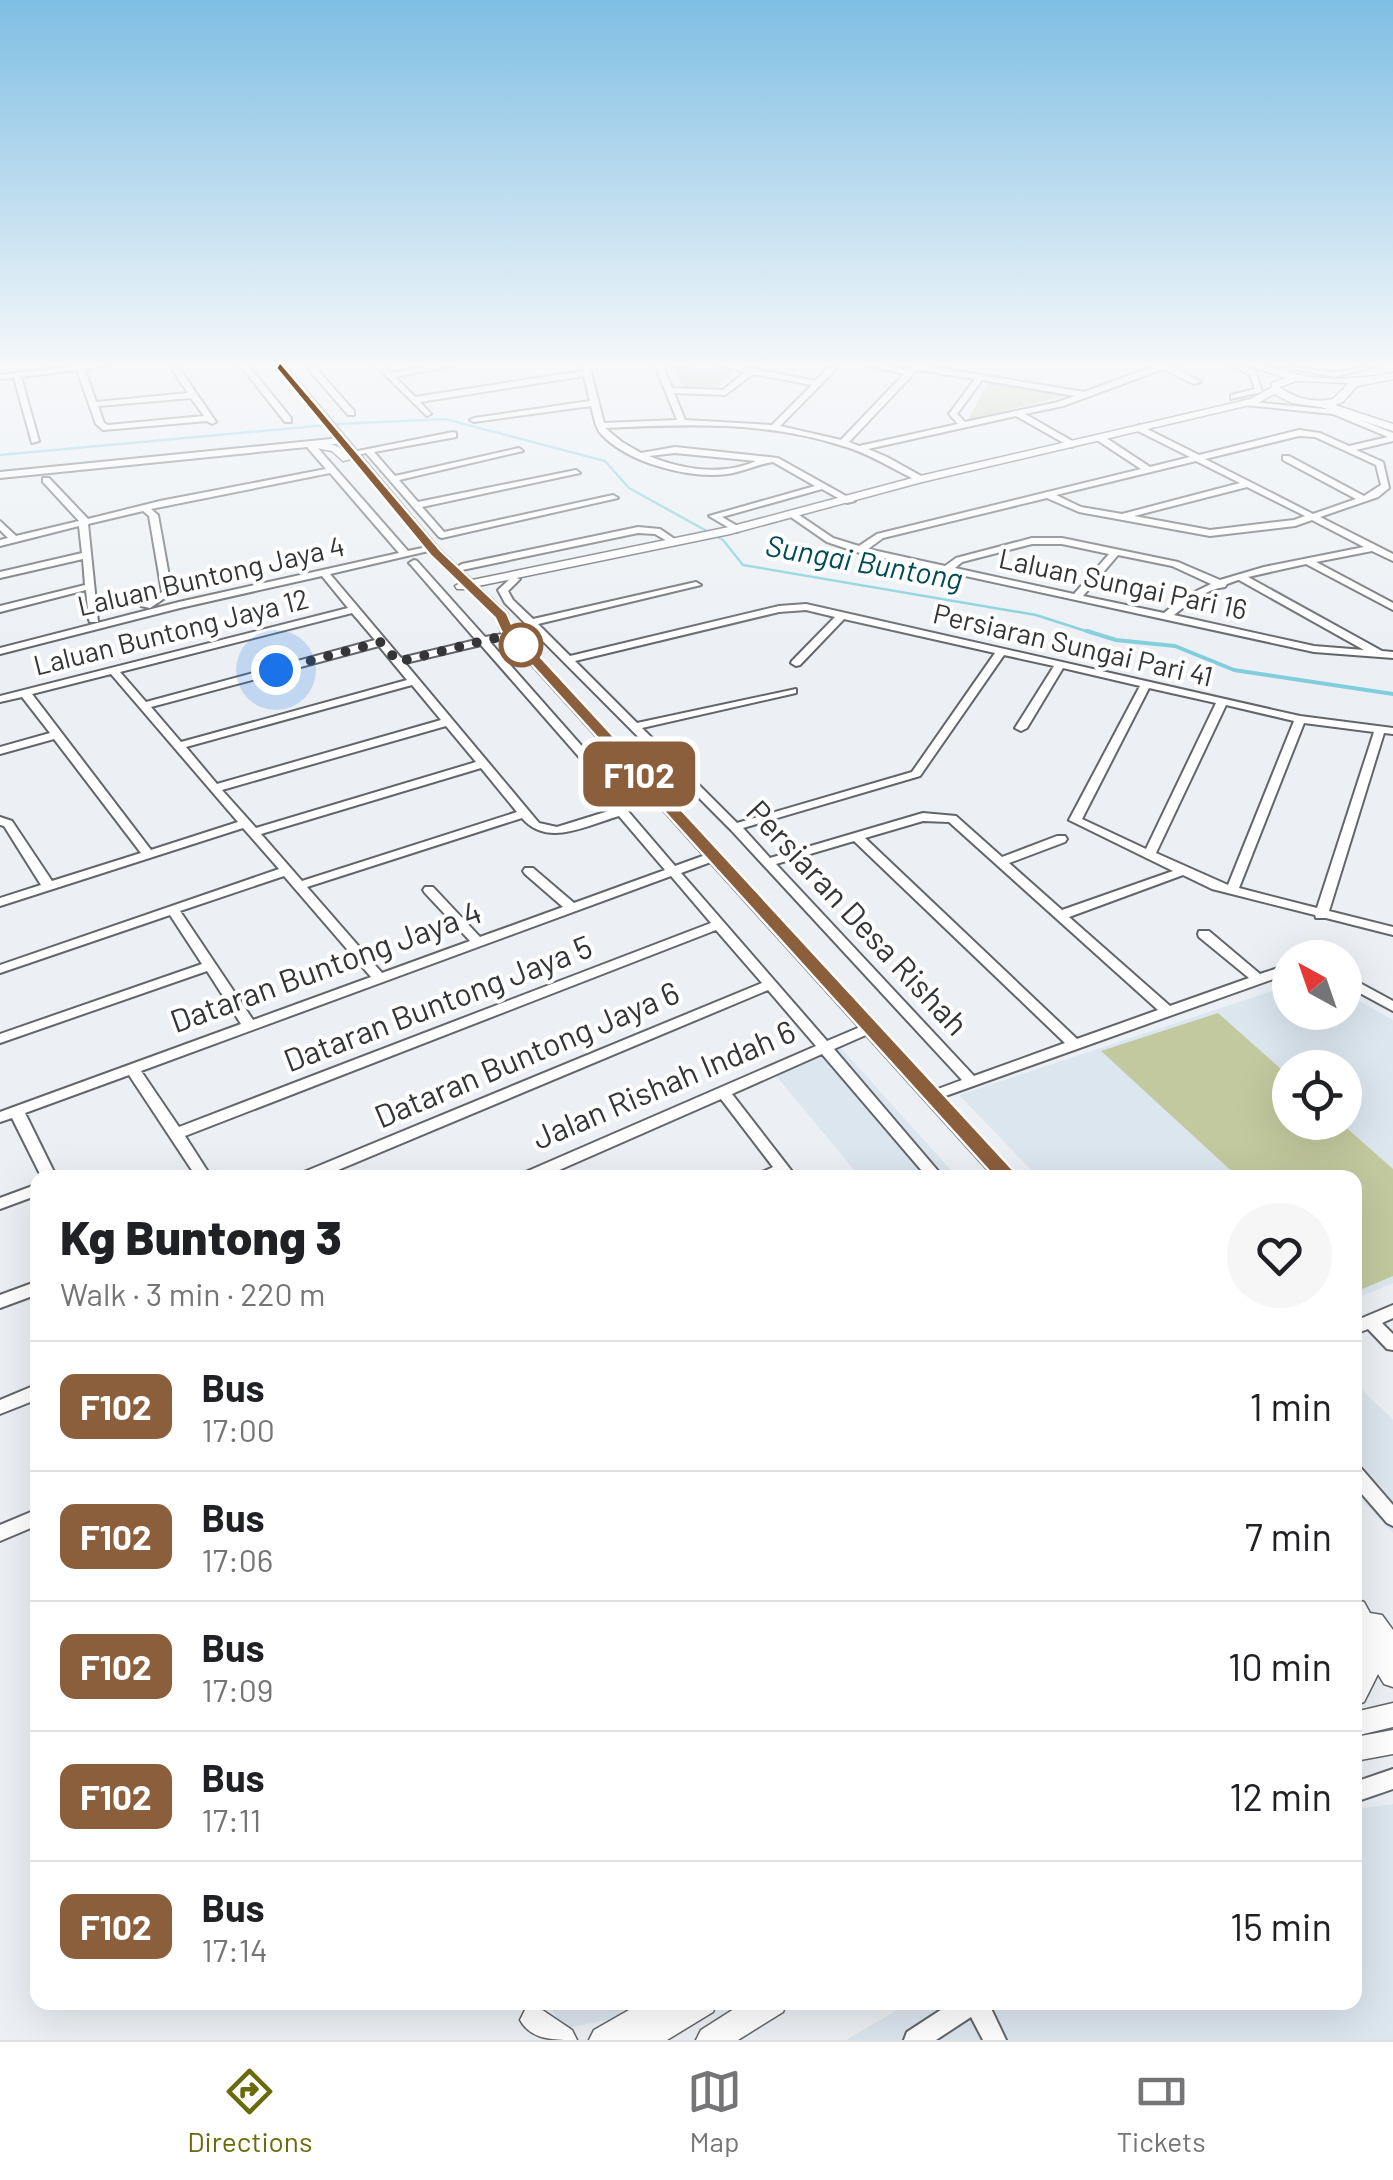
<!DOCTYPE html>
<meta charset="utf-8">
<style>
body{margin:0;font-family:Barlow,sans-serif;background:#f6f6f6;color:#202124;height:100vh;display:flex;flex-direction:column;font-size:38px;white-space:nowrap}
*{box-sizing:border-box;margin:0}
p{font-size:32px;color:#757577}
.icon{flex:none;width:55px;height:55px;fill:none;stroke:currentColor;stroke-width:2;stroke-linecap:round;stroke-linejoin:round}
.map{position:relative;flex:1;overflow:hidden}
.details{position:absolute;left:30px;top:1170px;width:1332px;height:840px;display:flex;flex-direction:column;background:#fff;border-radius:20px;box-shadow:0 10px 40px #0002}
.details>*{flex:none}
.badge{padding:0 20px;border-radius:15px;font-size:35px;line-height:65px}
.needle{width:65px;rotate:320deg}
.fabs{position:absolute;left:1272px;top:940px;display:grid;gap:20px}
.fabs a{display:grid;place-items:center;width:90px;height:90px;border-radius:50%;background:#fff;box-shadow:0 10px 40px #0002;font-size:50px}
.you{position:absolute;width:50px;height:50px;margin:-25px;border:8px solid #fff;border-radius:50%;background:#1a73e8;box-shadow:0 0 0 15px #1a73e833}
.map>.badge{position:absolute;translate:-50% -50%;box-shadow:0 0 0 5px #fff}
.round{display:grid;place-items:center;flex:none;width:105px;height:105px;border-radius:52px;background:#f6f6f6}
.summary{display:flex;align-items:center;justify-content:space-between;height:170px;padding:0 30px}
h1{font-size:48px;font-weight:800;line-height:75px}
ul{padding:0;list-style:none}
li{display:flex;align-items:center;gap:30px;height:130px;padding:0 30px;border-top:2px solid #e0e0e0}
li div{flex:1}
li b{display:block;font-size:38px}
li em{font-style:normal}
li .badge{min-width:110px;font-weight:700;text-align:center}
.tabs{display:flex;justify-content:space-around;align-items:center;height:140px;border-top:2px solid #e0e0e0;background:#fff;font-size:28px;color:#757577}
.tabs a{display:grid;justify-items:center;gap:5px}
.tabs .selected{color:#6a6b0b}
.map>svg:first-child{display:block}
.built{fill:#dce6ef;fill-rule:evenodd}
.green{fill:#c3c99e}
.lines{fill:none;stroke-linecap:round;stroke-linejoin:round}
.stream-far1{stroke:#80cedb;stroke-width:2.5}
.stream{stroke:#80cedb;stroke-width:4}
.minor-casing{stroke:#626569;stroke-width:4}
.major-casing{stroke:#626569;stroke-width:3}
.minor{fill:#fff;fill-rule:evenodd}
.major{fill:#fff;fill-rule:evenodd}
.line{fill:#8b5e3c;stroke:#fff;stroke-width:2.5}
.walk{stroke:#333536;stroke-width:10;stroke-dasharray:0 18}
.stop-dot{fill:#fff;stroke:#8b5e3c;stroke-width:5}
.labels{text-anchor:middle;stroke-width:8;stroke-linejoin:round;paint-order:stroke}
.far-street-label{font-size:28px;fill:#333536;stroke:#fff}
.far-water-label{font-size:30px;font-style:italic;fill:#004a54;stroke:#fff}
.street-label{font-size:32px;fill:#333536;stroke:#fff}
</style>
<div class="map">
<svg width="1393" height="2040" viewBox="0 0 1393 2040">
<rect width="100%" height="100%" fill="#ecf0f4"/>
<g class="built">
<path d="M1290 985V1012H1345V993L1393 1020V1283L1355 1299V1178L1038 1177 959 1095ZM1290 1068H1345V1122H1290Z"/>
<polygon points="832,1038 957,1177 860,1177 768,1066"/>
<polygon points="1355,1383 1393,1420 1393,1533 1355,1492"/>
<polygon points="1393,1804 1393,2040 846,2040 909,2003 1355,2002 1355,1809"/>
<polygon points="549,2003 642,2003 612,2019 563,2029"/>
</g>
<g class="green">
<polygon points="671,365 735,370 714,391 683,386"/>
<polygon points="989,381 1068,395 968,420"/>
<polygon points="1218,1013 1290,1077 1290,1122 1341,1123 1393,1169 1393,1276 1360,1290 1355,1285 1355,1178 1238,1177 1101,1051"/>
</g>
<g class="lines">
<polyline class="stream-far1" points="0,455 339,424 445,419 605,461 629,488 723,540 743,565 1036,615 1095,634"/>
<polyline class="stream" points="1087,631 1116,640 1175,646 1234,670 1393,694"/>
<g class="minor-casing">
<g id="minor">
<path d="M82 365H108L85 370 96 402 188 393 169 365H177L216 422 212 424 207 421 103 430 96 424 77 370 21 377 39 441 32 443 14 378 0 379V375ZM191 398 204 416 108 425 104 423 98 406Z"/>
<polygon points="240,365 248,365 291,418 291,422 285,422"/>
<polygon points="305,365 313,365 354,411 354,415 348,415"/>
<path d="M375 365H384L391 373 436 365H456L395 377 415 397 583 371 581 365H589L604 423 677 420 655 365H663L672 388 723 390 745 372 718 365H735L815 381 831 365H840L780 426 841 440 904 374 866 365H884L908 370 913 365H921L1084 392 1158 365H1170L1201 382 1194 384 1163 369 1063 406 1025 414 1074 442V446L1071 447 1016 416 868 449 887 457 923 477 924 479 920 482C894 470 871 454 843 446 767 421 685 424 605 428L622 442 641 453 675 447 778 458 855 501 847 503 822 489 722 517 739 527V531L736 532 709 516 815 486 773 462C758 464 743 472 727 474 689 479 629 463 602 435 595 428 594 416 591 406L474 422 470 420 474 418 590 401 584 376 420 402 431 414 427 416ZM917 370 975 379 949 414 958 424 859 446 849 442ZM753 374 812 385 772 425 685 420 674 393 725 395ZM982 380 1075 396 1058 402 965 422 957 414ZM675 453 756 461C722 476 683 470 649 456Z"/>
<polygon points="1231,365 1241,365 1256,372 1262,392 1231,399 1231,395 1255,389 1250,375"/>
<path d="M1277 365C1297 365 1319 374 1337 372 1351 371 1364 365 1379 365L1335 377Z"/>
<path d="M1242 401 1335 410 1393 433V441L1356 450 1383 462 1389 488 1378 497 1320 517 1393 554V561L1372 551 1316 562 1393 603V610L1306 564 1248 577 1382 651 1393 652V658L1314 652 860 553 827 542 788 515 796 513 833 538 859 546 877 534 1141 469 1097 440V436H1103L1150 467 1190 457 1136 430 1135 428 1139 425 1199 455 1299 430 1320 433 1349 446 1388 437 1333 414 1245 405H1242ZM1299 436 1315 437 1376 465 1381 485 1364 496 1289 456H1283V460L1356 499 1313 514 1205 459ZM1196 461 1240 483 1122 514 1081 507 1056 495ZM1247 487 1305 516 1294 520 1210 530 1134 516ZM1047 498 1079 512 1210 536 1295 526 1312 520 1364 547 1264 567 1220 580 1178 562 1062 538H1032L956 558 945 566 868 549 883 538ZM1032 544H1062L1109 554 1074 594 955 568 962 562ZM1118 555 1172 566 1211 584 1182 598 1164 613 1083 596ZM1238 580H1239L1364 650 1314 646 1174 615C1189 603 1206 589 1225 587L1227 584Z"/>
<polygon points="453,432 456,433 456,437 374,452 395,476 519,448 523,451 399,480 418,502 576,470 580,473 422,507 444,532 613,495 618,498 442,538 439,537 366,453 352,456 348,453"/>
<path d="M341 438 344 439V443L316 446 408 551 432 546 437 549 330 574 401 658 476 640 411 565 409 563 414 560 417 561 485 637 515 632V636L490 642 625 795 627 810 675 866 711 853H719L721 856 719 859 681 873 827 1041 865 1025H875L877 1028 875 1031 834 1049 944 1178H928L822 1054 732 1094 797 1178H756L758 1174 773 1167 721 1099 541 1178H519L521 1174 816 1046 768 990 319 1178H297L299 1174 762 983 716 930 185 1136 212 1178H197L129 1075 25 1113 57 1178H42L12 1118 0 1122V1112L241 1024 207 971 0 1043V1034L202 964 170 915 0 973V965L279 869 243 828 0 906V898L41 885 4 826 0 825V817L12 821 52 881 141 853 54 739 0 754V747L50 733 22 697 0 702V696L348 608 322 576 180 608 0 654V648L179 602 399 553 330 473 151 509 158 515 172 593 150 608 141 606 162 592 149 516 143 511 88 524 98 622H90L89 620 86 590 0 612V606L85 585 83 559 0 578V572L82 553 79 526 0 546V540L8 538 0 530V521L16 536 79 521 43 482V478H49L88 519 160 501 326 469 307 447 0 478V472ZM352 613 375 640 146 702 120 672ZM481 645 615 798V809L557 827 539 823 405 663ZM379 646 407 680 181 742 151 707ZM111 674 238 822 151 850 32 694ZM412 685 441 720 217 784 186 747ZM446 726 476 762 256 828 222 790ZM481 768 517 812 302 881 261 834ZM619 816 665 870 574 903 533 868H525L523 871 525 874 563 907 480 937 433 887H425L423 890 425 893 470 941 382 973 307 887 522 818C547 848 588 825 619 816ZM284 876 371 977 253 1020 180 911ZM671 876 711 923 179 1127 141 1071Z"/>
<polygon points="638,527 660,529 679,542 674,545 655,534 638,533 462,570 457,567 462,564"/>
<path d="M512 577 520 579 508 591 513 600 533 619 696 582 701 585 538 624 570 656 779 606 806 604 1300 716 1393 728V734L1384 733 1329 911 1393 927V935L1326 918H1316L1315 915 1212 889 1183 875 1069 917 1170 1006 1249 978 1199 937 1198 934 1199 931H1209L1260 974 1290 964V973L937 1099H927L925 1096 927 1093 962 1080 731 830 505 603 498 590ZM806 610 835 617 792 661 791 663 796 666 800 665 844 619 995 653 912 772 737 823 642 728 796 693V689L637 723 575 661 779 612ZM1004 655 1054 666 1015 728 1021 731 1027 728 1063 668 1140 686 1069 820 1173 871 1062 910 1009 863 1065 842 1067 839 1065 836H1057L1002 857 956 816 923 813 770 858 743 828 920 776ZM1149 688 1216 703 1146 849 1082 819ZM1226 705 1294 721 1228 885 1156 853ZM1304 723 1374 732 1317 908 1239 888ZM923 821 949 822 1158 1010 1077 1039 865 838ZM854 841 1065 1043 974 1076 776 864Z"/>
<polygon points="1345,975 1393,1001 1393,1011 1345,985"/>
<polygon points="38,1184 38,1195 0,1209 0,1198"/>
<polygon points="38,1281 38,1294 0,1308 0,1295"/>
<polygon points="1393,1305 1393,1318 1382,1323 1393,1334 1393,1350 1387,1349 1368,1329 1355,1334 1355,1321"/>
<polygon points="38,1384 38,1399 0,1414 0,1400"/>
<polygon points="1355,1466 1361,1468 1393,1505 1393,1526 1387,1523 1355,1486"/>
<polygon points="38,1509 38,1525 0,1541 0,1525"/>
<polygon points="1393,1769 1393,1789 1355,1802 1355,1782"/>
<polygon points="953,2002 988,2002 1006,2040 983,2040 971,2017 936,2040 904,2040 907,2032"/>
</g>
</g>
<g class="major-casing">
<g id="major">
<path d="M275 365H285L440 550 472 580 729 527 920 476 1251 399 1272 387V383L1286 378 1247 365C1265 365 1279 370 1295 374 1326 381 1363 379 1393 373V379L1357 386 1343 402 1335 405 1393 424V431L1321 407 1292 403 1274 394 1258 403 922 482 730 534 478 586 507 613 512 627 1016 1178H995L501 631 496 617 466 589H457L455 586 460 583 432 556 352 459 343 461 332 451 311 447V443C326 441 338 445 348 454ZM1296 381 1349 383 1333 399C1313 403 1296 399 1279 387Z"/>
<polygon points="1355,1599 1364,1602 1370,1613 1382,1615 1393,1630 1393,1687 1384,1684 1378,1674 1364,1702 1355,1705"/>
<polygon points="1393,1703 1393,1727 1355,1736 1355,1712"/>
<polygon points="1393,1730 1393,1754 1355,1761 1355,1737"/>
<polygon points="643,2002 717,2002 713,2012 667,2040 589,2040 594,2030"/>
<polygon points="745,2002 787,2002 783,2012 738,2040 696,2040 701,2030"/>
<path d="M535 2005 572 2030 577 2040C553 2040 531 2040 520 2020L525 2010Z"/>
</g>
</g>
<use href="#minor" class="minor"/>
<use href="#major" class="major"/>
</g>
<linearGradient id="sky" x2="0" y2="1"><stop stop-color="#7ebee3"/><stop offset="0.56" stop-color="#f6f8fa"/><stop offset="1" stop-color="#f6f8fa" stop-opacity="0"/></linearGradient>
<rect width="1393" height="651" fill="url(#sky)"/>
<polygon class="line" points="280,362 441,551 507,613 513,627 1015,1172 1015,1183 1000,1183 501,631 495,618 431,556 276,368"/>
<g class="lines">
<polyline class="walk" points="276,670 381,642 398,662 511,634 521,645"/>
</g>
<circle class="stop-dot" cx="521" cy="645" r="20"/>
<g class="labels">
<g class="far-street-label">
<text transform="translate(211 576) rotate(-13)" y="10">Laluan Buntong Jaya 4</text>
<text transform="translate(1123 584) rotate(12)" y="10">Laluan Sungai Pari 16</text>
<text transform="translate(171 632) rotate(-14)" y="10">Laluan Buntong Jaya 12</text>
<text transform="translate(1073 645) rotate(13)" y="10">Persiaran Sungai Pari 41</text>
</g>
<g class="far-water-label">
<text transform="translate(864 563) rotate(10)" y="10">Sungai Buntong</text>
</g>
<g class="street-label">
<text transform="translate(857 918) rotate(47)" y="11">Persiaran Desa Rishah</text>
<text transform="translate(326 967) rotate(-20)" y="11">Dataran Buntong Jaya 4</text>
<text transform="translate(438 1004) rotate(-21)" y="11">Dataran Buntong Jaya 5</text>
<text transform="translate(527 1055) rotate(-23)" y="11">Dataran Buntong Jaya 6</text>
<text transform="translate(664 1085) rotate(-23)" y="11">Jalan Rishah Indah 6</text>
</g>
</g>
</svg>
<div class="fabs">
<a><svg class="needle" viewBox="-14 -14 28 28"><path d="M0-13l5 13h-10z" fill="#e53935"/><path d="M0 13l5-13h-10z" fill="#757577"/></svg></a>
<a><svg class="icon" aria-label="locate" viewBox="0 0 24 24"><circle cx="12" cy="12" r="6"/><path d="M12 2v4M12 18v4M2 12h4M18 12h4"/></svg></a>
</div>
<div class="you" style="left:276px;top:670px"></div>
<b class="badge" style="left:639px;top:774px;background:#8b5e3c;color:#fff">F102</b>
<section class="details">
<div class="summary"><div><h1>Kg Buntong 3</h1><p>Walk · 3 min · 220 m</p></div><a class="round"><svg class="icon" aria-label="heart" viewBox="0 0 24 24"><path d="M12 20l-8-8c-3-5 5-10 8-4 3-6 11-1 8 4z"/></svg></a></div>
<ul>
<li><span class="badge" style="background:#8b5e3c;color:#fff">F102</span><div><b>Bus</b><p>17:00</p></div><em>1 min</em></li>
<li><span class="badge" style="background:#8b5e3c;color:#fff">F102</span><div><b>Bus</b><p>17:06</p></div><em>7 min</em></li>
<li><span class="badge" style="background:#8b5e3c;color:#fff">F102</span><div><b>Bus</b><p>17:09</p></div><em>10 min</em></li>
<li><span class="badge" style="background:#8b5e3c;color:#fff">F102</span><div><b>Bus</b><p>17:11</p></div><em>12 min</em></li>
<li><span class="badge" style="background:#8b5e3c;color:#fff">F102</span><div><b>Bus</b><p>17:14</p></div><em>15 min</em></li>
</ul>
</section>
</div>
<nav class="tabs">
<a class="selected"><svg class="icon" aria-label="directions" viewBox="0 0 24 24"><path d="M12 3l9 9-9 9-9-9zM9 14v-3h6M13 9l2 2-2 2"/></svg>Directions</a>
<a><svg class="icon" aria-label="map" viewBox="0 0 24 24"><path d="M3 6l6-2 6 2 6-2v14l-6 2-6-2-6 2zM9 4v14M15 6v14"/></svg>Map</a>
<a><svg class="icon" aria-label="tickets" viewBox="0 0 24 24"><path d="M3 7h18v10H3zM15 7v10"/></svg>Tickets</a>
</nav>
